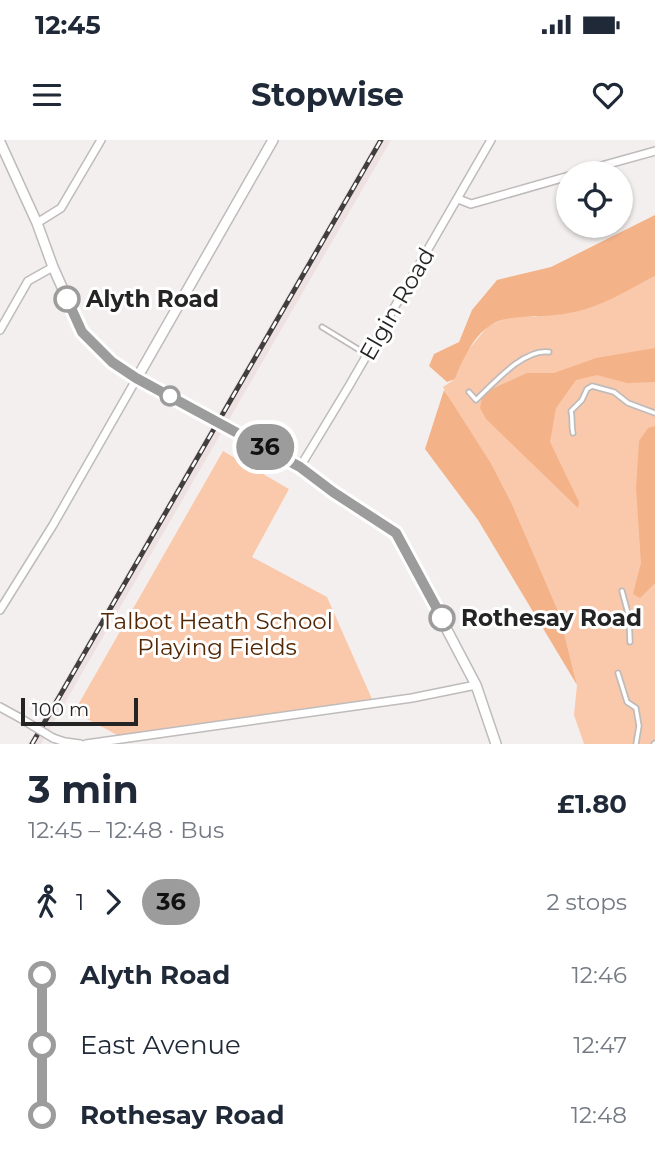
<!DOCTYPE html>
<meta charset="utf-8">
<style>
body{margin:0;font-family:Montserrat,sans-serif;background:#f6f6f7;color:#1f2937;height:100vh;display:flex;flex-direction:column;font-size:26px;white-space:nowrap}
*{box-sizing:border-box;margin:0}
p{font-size:23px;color:#747a83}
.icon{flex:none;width:38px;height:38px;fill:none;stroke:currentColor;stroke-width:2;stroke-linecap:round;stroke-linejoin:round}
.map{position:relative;height:604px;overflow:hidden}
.panel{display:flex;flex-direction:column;background:#fff;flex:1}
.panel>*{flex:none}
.badge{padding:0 14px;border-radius:23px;font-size:24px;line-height:46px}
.buttons{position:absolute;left:556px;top:21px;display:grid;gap:14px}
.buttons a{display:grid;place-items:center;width:77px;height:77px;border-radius:50%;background:#fff;box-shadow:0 2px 5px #0004;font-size:35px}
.scale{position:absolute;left:21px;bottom:18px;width:117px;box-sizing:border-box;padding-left:7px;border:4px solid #252424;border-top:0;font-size:19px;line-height:24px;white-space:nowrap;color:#252424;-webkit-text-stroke:5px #fffefe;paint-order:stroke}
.map>.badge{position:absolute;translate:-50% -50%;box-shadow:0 0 0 4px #fff}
.legs{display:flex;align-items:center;gap:10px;height:77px;padding:0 28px;font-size:23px}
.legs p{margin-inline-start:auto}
.summary{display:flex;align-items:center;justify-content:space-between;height:119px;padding:0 28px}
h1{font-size:38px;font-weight:700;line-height:52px}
ul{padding:0 28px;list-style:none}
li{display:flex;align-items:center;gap:24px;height:70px;font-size:26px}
li i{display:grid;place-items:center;width:10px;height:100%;margin:0 9px;background:currentColor}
li i::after{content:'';width:18px;height:18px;margin:-9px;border:5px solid;border-radius:50%;background:#fff}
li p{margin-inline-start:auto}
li:first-child i{background:linear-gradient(#0000 50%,currentColor 0)}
li:last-child i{background:linear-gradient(currentColor 50%,#0000 0)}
.status{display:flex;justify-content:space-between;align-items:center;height:49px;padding:0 35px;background:#fff;direction:ltr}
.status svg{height:19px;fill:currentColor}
header{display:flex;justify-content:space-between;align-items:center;height:91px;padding:0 28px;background:#fff;font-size:32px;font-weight:700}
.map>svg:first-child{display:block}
.built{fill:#eee1e1}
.green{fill:#fac9ab}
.forest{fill:#f4b288}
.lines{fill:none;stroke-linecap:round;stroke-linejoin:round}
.service-casing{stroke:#bfbbbb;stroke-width:7}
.minor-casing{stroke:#bfbbbb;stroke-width:10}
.tertiary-casing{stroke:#bfbbbb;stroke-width:12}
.service{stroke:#fff;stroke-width:3.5}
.minor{stroke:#fff;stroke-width:7}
.tertiary{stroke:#fff;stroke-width:9}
.rail-casing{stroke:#403e3e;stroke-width:5}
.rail{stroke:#fffefe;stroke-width:2.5;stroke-dasharray:8;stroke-linecap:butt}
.minor-bridge-casing{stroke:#bfbbbb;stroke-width:10;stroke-linecap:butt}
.tertiary-bridge-casing{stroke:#bfbbbb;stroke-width:12;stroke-linecap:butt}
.minor-bridge{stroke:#fff;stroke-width:7}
.tertiary-bridge{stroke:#fff;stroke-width:9}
.line-1-casing{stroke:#fff;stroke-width:16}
.line-1{stroke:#9d9c9c;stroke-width:10}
.stop-1-dot{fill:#fff;stroke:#9d9c9c;stroke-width:3.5}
.labels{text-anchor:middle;stroke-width:6;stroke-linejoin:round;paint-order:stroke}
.stop-label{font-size:23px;font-weight:bold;fill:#252424;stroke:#fffefe;text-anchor:start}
.street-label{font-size:23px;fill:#252424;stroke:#fffefe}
.park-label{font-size:23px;fill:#512706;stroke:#fffefe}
</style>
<div class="status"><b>12:45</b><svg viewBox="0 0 49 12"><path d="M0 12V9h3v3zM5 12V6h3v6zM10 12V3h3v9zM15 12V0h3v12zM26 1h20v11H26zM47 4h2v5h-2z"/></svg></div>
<header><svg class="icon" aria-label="menu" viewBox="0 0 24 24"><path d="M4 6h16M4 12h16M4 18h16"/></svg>Stopwise<svg class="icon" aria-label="heart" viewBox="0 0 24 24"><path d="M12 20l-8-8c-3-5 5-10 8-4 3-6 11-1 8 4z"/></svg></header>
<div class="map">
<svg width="655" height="604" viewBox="0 0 655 604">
<rect width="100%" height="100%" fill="#f4efef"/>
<polygon class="built" points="377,0 391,0 41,604 28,604"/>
<g class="green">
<polygon points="655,136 655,604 584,604 574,575 577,545 559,473 512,364 492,325 456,272 443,247 455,239 464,215 488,186 510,177 535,177 628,149"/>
<polygon points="223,311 289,349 252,417 327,457 372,559 119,596 74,572"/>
</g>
<g class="forest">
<path d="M655 75V136C633 147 609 162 586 169 516 189 489 152 455 239L447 242 429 226 434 214 459 202 472 170 497 140 551 127Z"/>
<polygon points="655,208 655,242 627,243 597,235 576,240 556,268 550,302 579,362 578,368 486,279 480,268 483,253 527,233 554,233 596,218"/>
<polygon points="444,250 492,325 512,364 559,473 577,545 478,380 425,309"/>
<polygon points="655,286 655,443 640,458 633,454 641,423 636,348 639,301 648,288"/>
</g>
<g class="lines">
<g class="service-casing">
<g id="service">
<polyline points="322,187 366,214"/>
<path d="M469 252 476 260C493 244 524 208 549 212"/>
<path d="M573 293C571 284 573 279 571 271L582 260 587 249 592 246 614 252 628 263 655 273"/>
<polyline points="622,451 629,477 630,502"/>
<polyline points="618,533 627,562 636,568 639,586 636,604"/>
<polyline points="654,604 655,603"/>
</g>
</g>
<g class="minor-casing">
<g id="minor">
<polyline points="576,33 655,11"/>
<polyline points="458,59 471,64 569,36"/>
<polyline points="37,83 61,68 101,0"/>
<polyline points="0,190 28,141 53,127"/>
<polyline points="300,327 349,246 491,0"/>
<polyline points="0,470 53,385 137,238"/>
<polyline points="0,567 20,578"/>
<polyline points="53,598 65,602 80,604"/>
<polyline points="86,604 412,558 476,545"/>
</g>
</g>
<g class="tertiary-casing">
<g id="tertiary">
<polyline points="0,2 37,83 53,127 82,192 112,222 137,238 202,272"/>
<polyline points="137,238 273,0"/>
<polyline points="232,288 300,327 333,352 396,393 476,545 496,604"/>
</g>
</g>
<use href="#service" class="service"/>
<use href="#minor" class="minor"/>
<use href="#tertiary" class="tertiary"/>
<g class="rail-casing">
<polyline id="rail" points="32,604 381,0"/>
</g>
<use href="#rail" class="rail"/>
<g class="minor-bridge-casing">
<polyline id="minor-bridge" points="20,578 53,598"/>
</g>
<g class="tertiary-bridge-casing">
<polyline id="tertiary-bridge" points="202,272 232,288"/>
</g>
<use href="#minor-bridge" class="minor-bridge"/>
<use href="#tertiary-bridge" class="tertiary-bridge"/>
</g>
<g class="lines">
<g class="line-1-casing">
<polyline id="line-1" points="67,159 82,192 112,222 136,238 300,327 333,352 396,393 442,478"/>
</g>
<use href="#line-1" class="line-1"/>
</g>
<g class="stop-1-dot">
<circle cx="67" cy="159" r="12"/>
<circle cx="170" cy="256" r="9"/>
<circle cx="442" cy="478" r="12"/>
</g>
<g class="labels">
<g class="stop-label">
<text x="86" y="167">Alyth Road</text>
<text x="461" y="486">Rothesay Road</text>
</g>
<g class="street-label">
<text transform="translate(397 164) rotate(-60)" y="8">Elgin Road</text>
</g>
<g class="park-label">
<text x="217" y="489">Talbot Heath School<tspan x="217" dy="26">Playing Fields</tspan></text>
</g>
</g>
</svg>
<div class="buttons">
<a><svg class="icon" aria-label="locate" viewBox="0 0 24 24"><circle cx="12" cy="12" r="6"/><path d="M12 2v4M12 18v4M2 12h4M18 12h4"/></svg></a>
</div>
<div class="scale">100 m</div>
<b class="badge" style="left:265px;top:307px;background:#9d9c9c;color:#111">36</b>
</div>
<section class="panel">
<div class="summary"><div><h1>3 min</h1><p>12:45 – 12:48 · Bus</p></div><b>£1.80</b></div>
<div class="legs"><svg class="icon" aria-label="walk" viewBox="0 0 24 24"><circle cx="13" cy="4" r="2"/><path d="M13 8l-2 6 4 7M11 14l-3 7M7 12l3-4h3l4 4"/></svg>1<svg class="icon" aria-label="forward" viewBox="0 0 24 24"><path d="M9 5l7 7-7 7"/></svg><b class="badge" style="background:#9d9c9c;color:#111">36</b><p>2 stops</p></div>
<ul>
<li><i style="color:#9d9c9c"></i><b>Alyth Road</b><p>12:46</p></li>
<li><i style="color:#9d9c9c"></i><span>East Avenue</span><p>12:47</p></li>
<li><i style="color:#9d9c9c"></i><b>Rothesay Road</b><p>12:48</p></li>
</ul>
</section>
